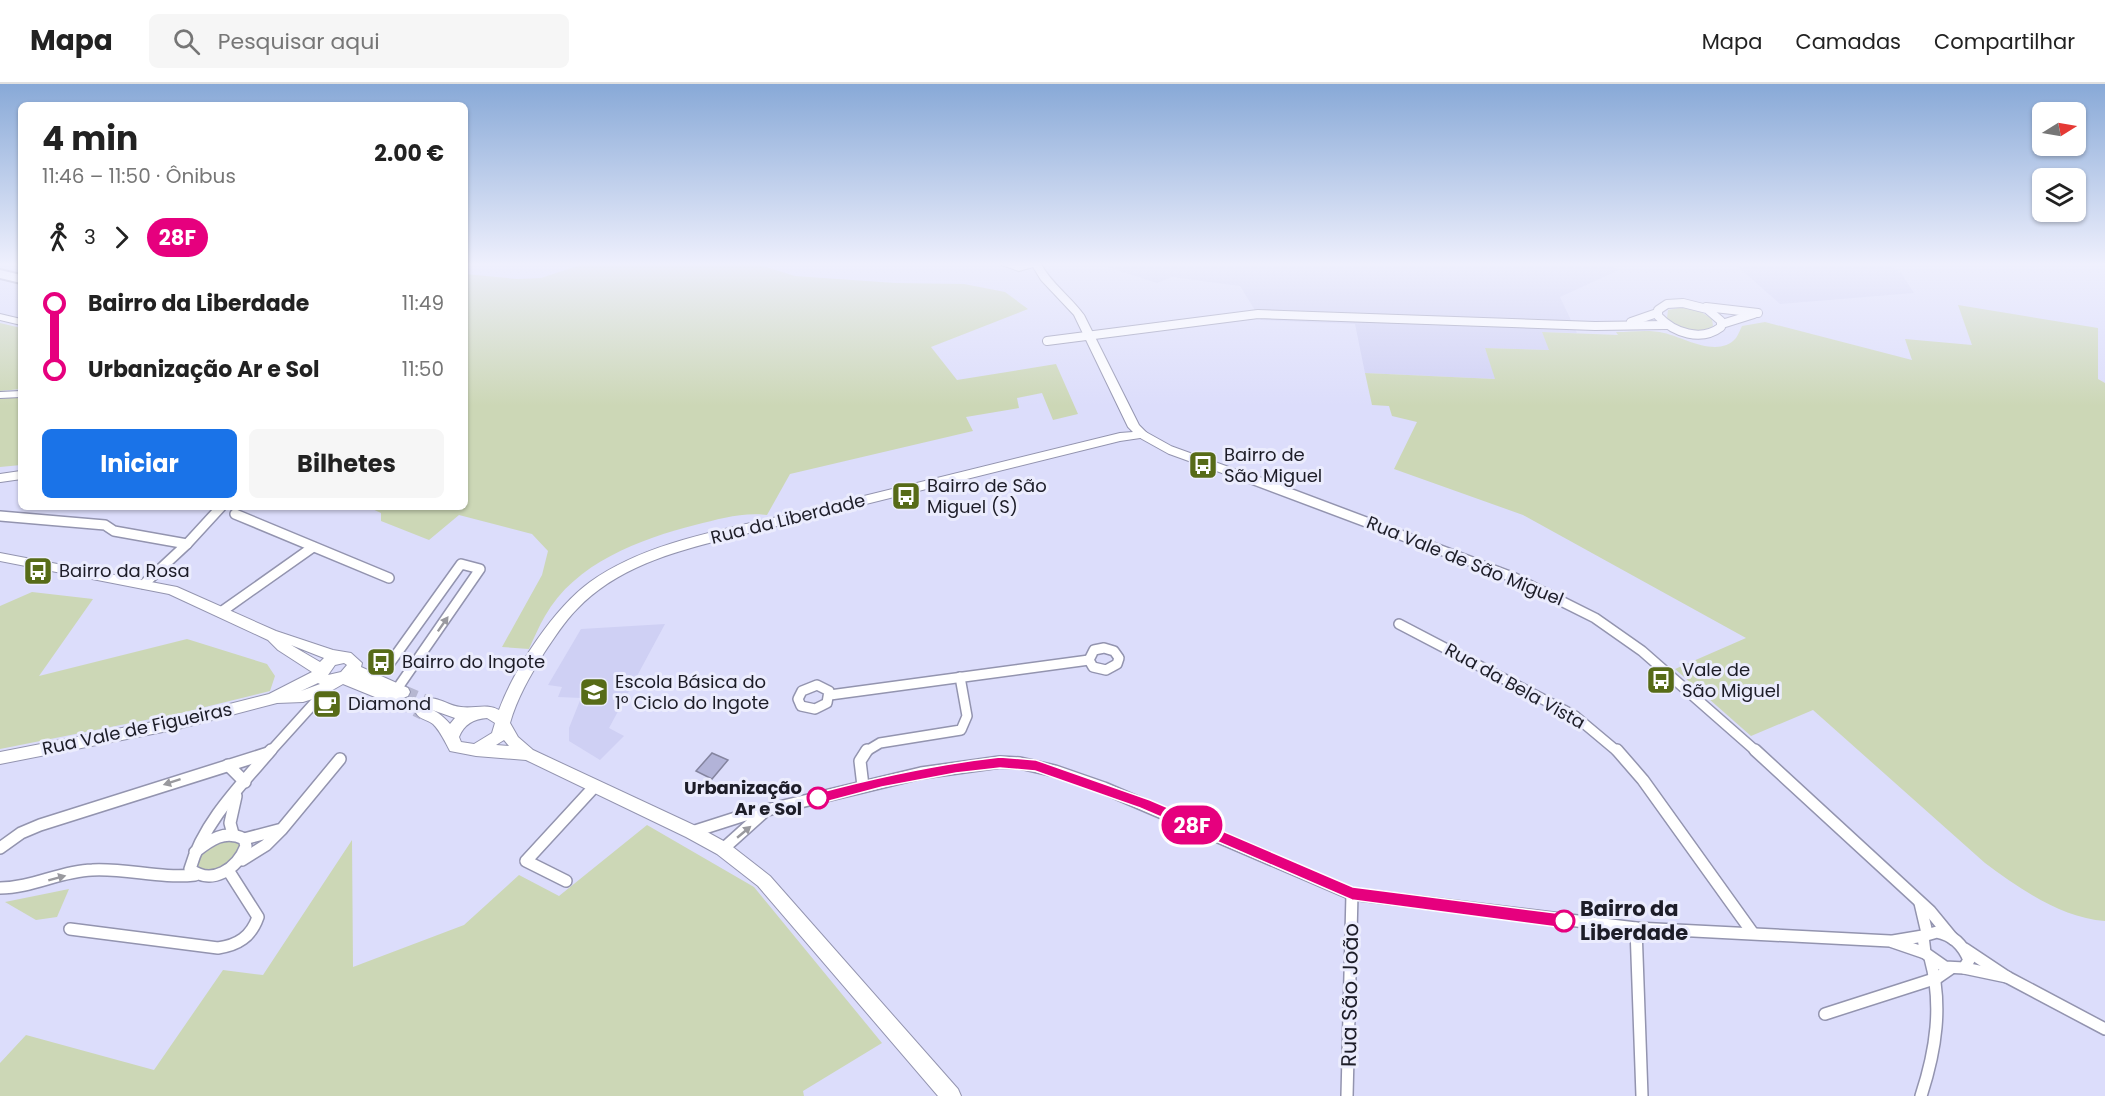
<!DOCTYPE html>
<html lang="pt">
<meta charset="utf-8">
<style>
body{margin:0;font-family:Poppins,sans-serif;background:#f6f6f6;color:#222;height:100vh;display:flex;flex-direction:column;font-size:22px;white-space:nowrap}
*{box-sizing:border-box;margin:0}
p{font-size:20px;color:#767676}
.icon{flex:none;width:33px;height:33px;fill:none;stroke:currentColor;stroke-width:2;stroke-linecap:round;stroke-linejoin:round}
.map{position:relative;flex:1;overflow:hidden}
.details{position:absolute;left:18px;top:18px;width:450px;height:408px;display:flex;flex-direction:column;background:#fff;border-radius:9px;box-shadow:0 2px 4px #0004}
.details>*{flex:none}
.badge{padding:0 12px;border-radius:20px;font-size:21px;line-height:39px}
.needle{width:39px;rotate:79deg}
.controls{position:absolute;left:2032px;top:18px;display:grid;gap:12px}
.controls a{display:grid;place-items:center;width:54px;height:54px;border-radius:9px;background:#fff;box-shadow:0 2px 4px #0004;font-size:30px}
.map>.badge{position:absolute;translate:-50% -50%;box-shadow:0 0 0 3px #fff}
.legs{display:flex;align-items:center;gap:9px;height:66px;padding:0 24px;font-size:20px}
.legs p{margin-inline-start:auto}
.headline{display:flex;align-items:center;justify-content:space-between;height:102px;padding:0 24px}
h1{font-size:33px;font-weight:700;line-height:45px}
.action{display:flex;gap:12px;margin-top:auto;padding:12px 24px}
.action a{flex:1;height:69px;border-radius:9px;background:#1a73e8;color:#fff;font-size:24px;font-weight:700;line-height:69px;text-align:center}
.action a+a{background:#f6f6f6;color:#222}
ul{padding:0 24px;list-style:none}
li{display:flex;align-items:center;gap:21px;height:66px;font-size:22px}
li i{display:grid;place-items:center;width:9px;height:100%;margin:0 8px;background:currentColor}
li i::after{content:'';width:15px;height:15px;margin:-8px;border:4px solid;border-radius:50%;background:#fff}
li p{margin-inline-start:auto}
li:first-child i{background:linear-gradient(#0000 50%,currentColor 0)}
li:last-child i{background:linear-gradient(currentColor 50%,#0000 0)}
header{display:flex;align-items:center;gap:36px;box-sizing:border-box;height:84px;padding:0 30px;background:#fff;border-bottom:2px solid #e0e0e0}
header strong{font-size:28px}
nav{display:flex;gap:33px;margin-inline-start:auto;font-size:21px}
.search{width:420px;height:54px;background:#f6f6f6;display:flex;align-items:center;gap:15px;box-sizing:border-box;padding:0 21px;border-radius:9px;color:#767676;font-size:22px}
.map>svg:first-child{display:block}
.built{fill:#cfd0f4}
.green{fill:#ccd7b6}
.building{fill:#b2b3d8;stroke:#84849f;stroke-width:1.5}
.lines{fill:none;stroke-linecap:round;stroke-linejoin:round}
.secondary-tunnel{stroke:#b6b7d1;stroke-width:14;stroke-dasharray:14 7;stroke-linecap:butt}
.street-far2-casing{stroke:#9394af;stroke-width:10}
.street-far1-casing{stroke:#9394af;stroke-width:12}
.street-casing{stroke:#9394af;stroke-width:14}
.secondary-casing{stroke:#9394af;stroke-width:2}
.highway-casing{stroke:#9394af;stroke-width:4}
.street-far2{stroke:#fff;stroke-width:8}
.street-far1{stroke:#fff;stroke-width:9}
.street{stroke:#fff;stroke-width:11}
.secondary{fill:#fff;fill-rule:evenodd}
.highway{fill:#fff;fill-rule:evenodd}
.oneway{fill:#99999e}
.line-1{fill:#e6007e;stroke:#fff;stroke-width:1.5}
.stop-1-dot{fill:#fff;stroke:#e6007e;stroke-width:3}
.labels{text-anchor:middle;stroke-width:6;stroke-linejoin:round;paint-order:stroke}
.poi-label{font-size:18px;fill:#1d1d28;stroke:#ebecfd;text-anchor:start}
.street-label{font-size:18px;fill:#1d1d28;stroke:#ebecfd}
.stop-label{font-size:18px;font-weight:bold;fill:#1d1d28;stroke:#ebecfd;text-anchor:end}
.near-stop-label{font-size:21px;font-weight:bold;fill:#1d1d28;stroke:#ebecfd;text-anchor:start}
.near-street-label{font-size:21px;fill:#1d1d28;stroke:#ebecfd}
</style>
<header>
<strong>Mapa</strong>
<div class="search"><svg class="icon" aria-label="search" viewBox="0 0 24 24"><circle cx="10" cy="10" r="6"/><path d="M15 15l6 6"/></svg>Pesquisar aqui</div>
<nav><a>Mapa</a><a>Camadas</a><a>Compartilhar</a></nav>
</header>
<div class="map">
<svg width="2105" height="1012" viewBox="0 0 2105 1012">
<rect width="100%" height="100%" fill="#dcddfb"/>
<g class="built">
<polygon points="1098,180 1608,180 1619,186 1560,213 1577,249 1542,248 1550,266 1485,264 1496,295 1365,289 1355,240 1261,236 1240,202 1172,193 1157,199"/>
<polygon points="1735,180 1888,180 1901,189 1914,209 1780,220"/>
<polygon points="665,540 609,644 624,652 600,676 569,657 569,644 581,614 558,613 562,603 548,601 581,545"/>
</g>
<g class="green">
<path d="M583 180H756L795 192 895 199 964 200 1005 208 1028 225 931 263 957 296 1056 280 1078 330 1053 336 1042 309 1017 314 1019 324 966 333 973 347 790 390 767 431C742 428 720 435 695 441 640 455 575 479 545 532 539 542 534 554 529 565L502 563 542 491 548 467 532 450 459 431 429 456 381 437V429L368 423H465V190L517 195 541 194Z"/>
<path d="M1958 221 2098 244V295L2105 299V837C2061 834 2019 804 1985 779L1813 626 1751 652 1675 585 1746 554 1523 431 1394 385 1417 338 1392 332 1389 322 1372 321 1365 289 1495 295 1485 264 1549 266 1542 248 1618 251 1616 248C1632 248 1649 245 1664 249 1683 253 1718 275 1736 254 1738 251 1740 246 1742 242L1765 238 1912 276 1905 255 1972 261Z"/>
<path d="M1683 223 1698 226 1712 235 1713 242C1699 251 1678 245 1667 234L1668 226Z"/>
<polygon points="0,239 21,244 21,305 0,307"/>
<polygon points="21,313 21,381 0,383 0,315"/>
<polygon points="32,508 93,515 39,592 187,555 267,580 275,592 270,607 181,629 0,665 0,522"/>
<polygon points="647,741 754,803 882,959 803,1007 804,1012 0,1012 0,979 26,951 154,986 223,886 263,891 352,756 353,883 464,841 519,791 559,812"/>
<polygon points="224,756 239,758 241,761 230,781 210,788 200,785 198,781 200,771"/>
<polygon points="69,805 57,833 36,836 5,818"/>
</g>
<polygon class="building" points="712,669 728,676 712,695 696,687"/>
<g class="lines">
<g class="secondary-tunnel">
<polyline points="403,608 429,619"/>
<polyline points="397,616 423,629"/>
</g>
<g class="street-far2-casing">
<g id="street-far2">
<path d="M1683 219 1707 225 1721 237V243C1701 258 1674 249 1658 232V226L1667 220Z"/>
<polyline points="1706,223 1758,229"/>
<polyline points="1631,238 1657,229"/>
<polyline points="1722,240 1754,230"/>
<polyline points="1047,257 1258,230 1595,242 1667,241"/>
<polyline points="1143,351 1170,366 1253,396"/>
<polyline points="0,394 21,391"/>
</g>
</g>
<g class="street-far1-casing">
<g id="street-far1">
<polyline points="1249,394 1515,494 1595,534 1642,567 1757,668"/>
<polyline points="235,430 389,494"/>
<polyline points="0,432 105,441 114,447 187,460"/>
<polyline points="144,500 187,460 221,423"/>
<polyline points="221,528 313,463"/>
<polyline points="1399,540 1575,632 1618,668"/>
<polygon points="1104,564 1114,567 1119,574 1117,580 1106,586 1093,583 1089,576 1094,566"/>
<polyline points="385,586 461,480 480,485 397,605"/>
<polygon points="817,601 829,607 827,619 815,625 801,622 798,615 802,607"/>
<polyline points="830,611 1089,576"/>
<polyline points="270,668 326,606"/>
<polyline points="865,668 880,659 961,646 967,632 960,593"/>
</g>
</g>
<g class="street-casing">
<g id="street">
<polyline points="1617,666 1643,696 1752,848"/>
<polyline points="1755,666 1930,827 1953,855"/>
<polyline points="228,681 245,698"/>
<polyline points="863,702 860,677 867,666"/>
<polyline points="692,748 742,732 921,689 1000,678 1020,679 1055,687 1104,704 1352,810 1636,844 1890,857 1925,869"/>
<polyline points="233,750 230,739 236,712"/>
<polyline points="244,755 282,745 340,675"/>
<polyline points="0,764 21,749 40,741 268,669"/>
<polyline points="723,765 763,729"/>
<path d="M195 768C210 756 225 745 244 755L246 762C237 785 212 802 190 785 203 739 240 702 271 666"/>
<polyline points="242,776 266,761 281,746"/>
<polyline points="566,797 526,777 595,702"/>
<path d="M0 804C32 804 60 787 92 786 127 784 160 795 195 791"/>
<polyline points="1920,819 1927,849"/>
<polyline points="1636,844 1642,1012"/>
<path d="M70 845 218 864C238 861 251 853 258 833L228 786"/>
<path d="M1937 848C1953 851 1963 861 1969 876L1964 884 1945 883 1925 869 1923 852Z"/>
<polyline points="1893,857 1923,852"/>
<polyline points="1965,865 2007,893 2105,945"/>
<polyline points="1964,884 2007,893"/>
<polyline points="1825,930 1937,894 1950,885"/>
<polyline points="1347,1012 1352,810"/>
<path d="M1921 1012C1936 966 1943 921 1930 874"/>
</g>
</g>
<g class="secondary-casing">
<g id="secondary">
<path d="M999 180H1041C1052 200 1071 213 1084 231L1139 341 1149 351 1147 353 1120 357 725 455C672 468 616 484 577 525 564 538 554 554 544 569 530 592 517 614 510 639L518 653 533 666 698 743 729 760 770 792 958 1005 961 1012H938L758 802 717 770 686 753 526 676 476 672 450 667C445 658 441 648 433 640 427 635 420 636 416 629L418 625C430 621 442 631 450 640L455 634 424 623 422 619 424 615C436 611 449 622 461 623 474 625 487 619 499 626 514 585 554 524 590 498 648 456 734 444 803 427 909 401 1014 375 1120 349L1133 348 1128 343 1074 231 1041 196 1033 183 1019 187ZM487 634 495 639 492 649 474 660 461 658 459 653C464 640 474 635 487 634ZM504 656 509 662 496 661Z"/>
<polygon points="0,230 21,235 21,241 0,236"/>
<polygon points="21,307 21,313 0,314 0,308"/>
<path d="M0 469 177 503 276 547 333 566 351 569 362 579 361 583 408 604 410 608 408 612 403 614 402 620 397 622 343 600 322 612 303 618 277 619 178 645 0 680V668L178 633 269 610 312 588 278 566 268 556 169 510 0 477ZM291 561 324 574 320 578ZM344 579 347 581 341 588 328 591 335 581ZM318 599 320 600 301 607Z"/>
</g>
</g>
<g class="highway-casing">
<polygon id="highway" points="0,186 21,191 21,199 0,194"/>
</g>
<use href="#street-far2" class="street-far2"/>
<use href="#street-far1" class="street-far1"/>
<use href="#street" class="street"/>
<use href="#secondary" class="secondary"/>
<use href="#highway" class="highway"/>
</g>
<defs><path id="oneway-solid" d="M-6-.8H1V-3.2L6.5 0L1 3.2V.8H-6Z" transform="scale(1.5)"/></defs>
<g class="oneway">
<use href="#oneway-solid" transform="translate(443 540) rotate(-55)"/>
<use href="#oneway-solid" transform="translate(172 698) rotate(162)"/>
<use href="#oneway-solid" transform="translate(744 748) rotate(-40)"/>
<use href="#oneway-solid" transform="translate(57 794) rotate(-15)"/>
</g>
<linearGradient id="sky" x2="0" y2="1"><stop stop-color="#88a9d7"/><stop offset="0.56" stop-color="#eff0fd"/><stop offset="1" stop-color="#eff0fd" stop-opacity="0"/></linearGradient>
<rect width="2105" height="322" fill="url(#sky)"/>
<path class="line-1" d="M1000 673 1036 676 1150 716 1353 803 1564 830 1572 837 1564 844 1352 816 1140 724 1035 687 1000 684 956 689 882 703 818 720 811 714 818 709C878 693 938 680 1000 673Z"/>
<defs>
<g id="bus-square" transform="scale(1.5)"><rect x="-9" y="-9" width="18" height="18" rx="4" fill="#576b18" stroke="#ebecfd"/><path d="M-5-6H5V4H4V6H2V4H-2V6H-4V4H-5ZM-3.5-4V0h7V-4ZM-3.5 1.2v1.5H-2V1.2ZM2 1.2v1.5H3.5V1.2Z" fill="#fff"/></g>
<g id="school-square" transform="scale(1.5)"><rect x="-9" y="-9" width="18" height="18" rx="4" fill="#576b18" stroke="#ebecfd"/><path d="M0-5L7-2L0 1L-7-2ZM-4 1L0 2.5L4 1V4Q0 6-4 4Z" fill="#fff"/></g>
<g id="cafe-square" transform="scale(1.5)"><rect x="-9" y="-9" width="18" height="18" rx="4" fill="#576b18" stroke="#ebecfd"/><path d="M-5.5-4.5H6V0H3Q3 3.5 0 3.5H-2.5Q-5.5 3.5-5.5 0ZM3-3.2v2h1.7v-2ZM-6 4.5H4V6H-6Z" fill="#fff"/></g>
</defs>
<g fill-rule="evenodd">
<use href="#bus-square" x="1203" y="381"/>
<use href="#bus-square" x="906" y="412"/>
<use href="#bus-square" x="38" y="487"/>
<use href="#bus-square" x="381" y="578"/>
<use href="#bus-square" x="1661" y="596"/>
<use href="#school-square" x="594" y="608"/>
<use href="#cafe-square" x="327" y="620"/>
</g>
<g class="stop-1-dot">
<circle cx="818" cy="714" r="10"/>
<circle cx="1564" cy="837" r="10"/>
</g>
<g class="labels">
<g class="poi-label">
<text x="1224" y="377">Bairro de<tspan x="1224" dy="21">São Miguel</tspan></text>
<text x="927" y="408">Bairro de São<tspan x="927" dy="21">Miguel (S)</tspan></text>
<text x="59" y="493">Bairro da Rosa</text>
<text x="402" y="584">Bairro do Ingote</text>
<text x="1682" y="592">Vale de<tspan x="1682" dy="21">São Miguel</tspan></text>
<text x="615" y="604">Escola Básica do<tspan x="615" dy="21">1º Ciclo do Ingote</tspan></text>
<text x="348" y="626">Diamond</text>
</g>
<g class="street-label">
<text transform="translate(788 435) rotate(-14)" y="6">Rua da Liberdade</text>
<text transform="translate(1465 477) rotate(22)" y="6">Rua Vale de São Miguel</text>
<text transform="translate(1515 602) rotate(29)" y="6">Rua da Bela Vista</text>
<text transform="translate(137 645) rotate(-12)" y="6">Rua Vale de Figueiras</text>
</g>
<g class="stop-label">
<text x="802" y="710">Urbanização<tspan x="802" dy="21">Ar e Sol</tspan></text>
</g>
<g class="near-stop-label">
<text x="1580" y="832">Bairro da<tspan x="1580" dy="24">Liberdade</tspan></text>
</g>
<g class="near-street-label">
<text transform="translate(1350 911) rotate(-89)" y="7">Rua São João</text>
</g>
</g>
</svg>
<div class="controls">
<a><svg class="needle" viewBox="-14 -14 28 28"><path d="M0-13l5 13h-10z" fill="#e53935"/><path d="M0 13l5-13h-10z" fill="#767676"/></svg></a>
<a><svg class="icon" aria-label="layers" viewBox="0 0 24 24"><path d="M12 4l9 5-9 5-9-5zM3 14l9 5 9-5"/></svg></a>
</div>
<b class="badge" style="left:1192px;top:741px;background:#e6007e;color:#fff">28F</b>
<section class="details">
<div class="headline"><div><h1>4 min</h1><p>11:46 – 11:50 · Ônibus</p></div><b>2.00 €</b></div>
<div class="legs"><svg class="icon" aria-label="walk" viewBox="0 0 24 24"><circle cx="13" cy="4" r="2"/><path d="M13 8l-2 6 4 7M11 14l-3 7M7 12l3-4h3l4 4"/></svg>3<svg class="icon" aria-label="forward" viewBox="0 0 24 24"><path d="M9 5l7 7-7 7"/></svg><b class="badge" style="background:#e6007e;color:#fff">28F</b></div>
<ul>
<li><i style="color:#e6007e"></i><b>Bairro da Liberdade</b><p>11:49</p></li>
<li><i style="color:#e6007e"></i><b>Urbanização Ar e Sol</b><p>11:50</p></li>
</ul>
<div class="action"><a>Iniciar</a><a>Bilhetes</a></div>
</section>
</div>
